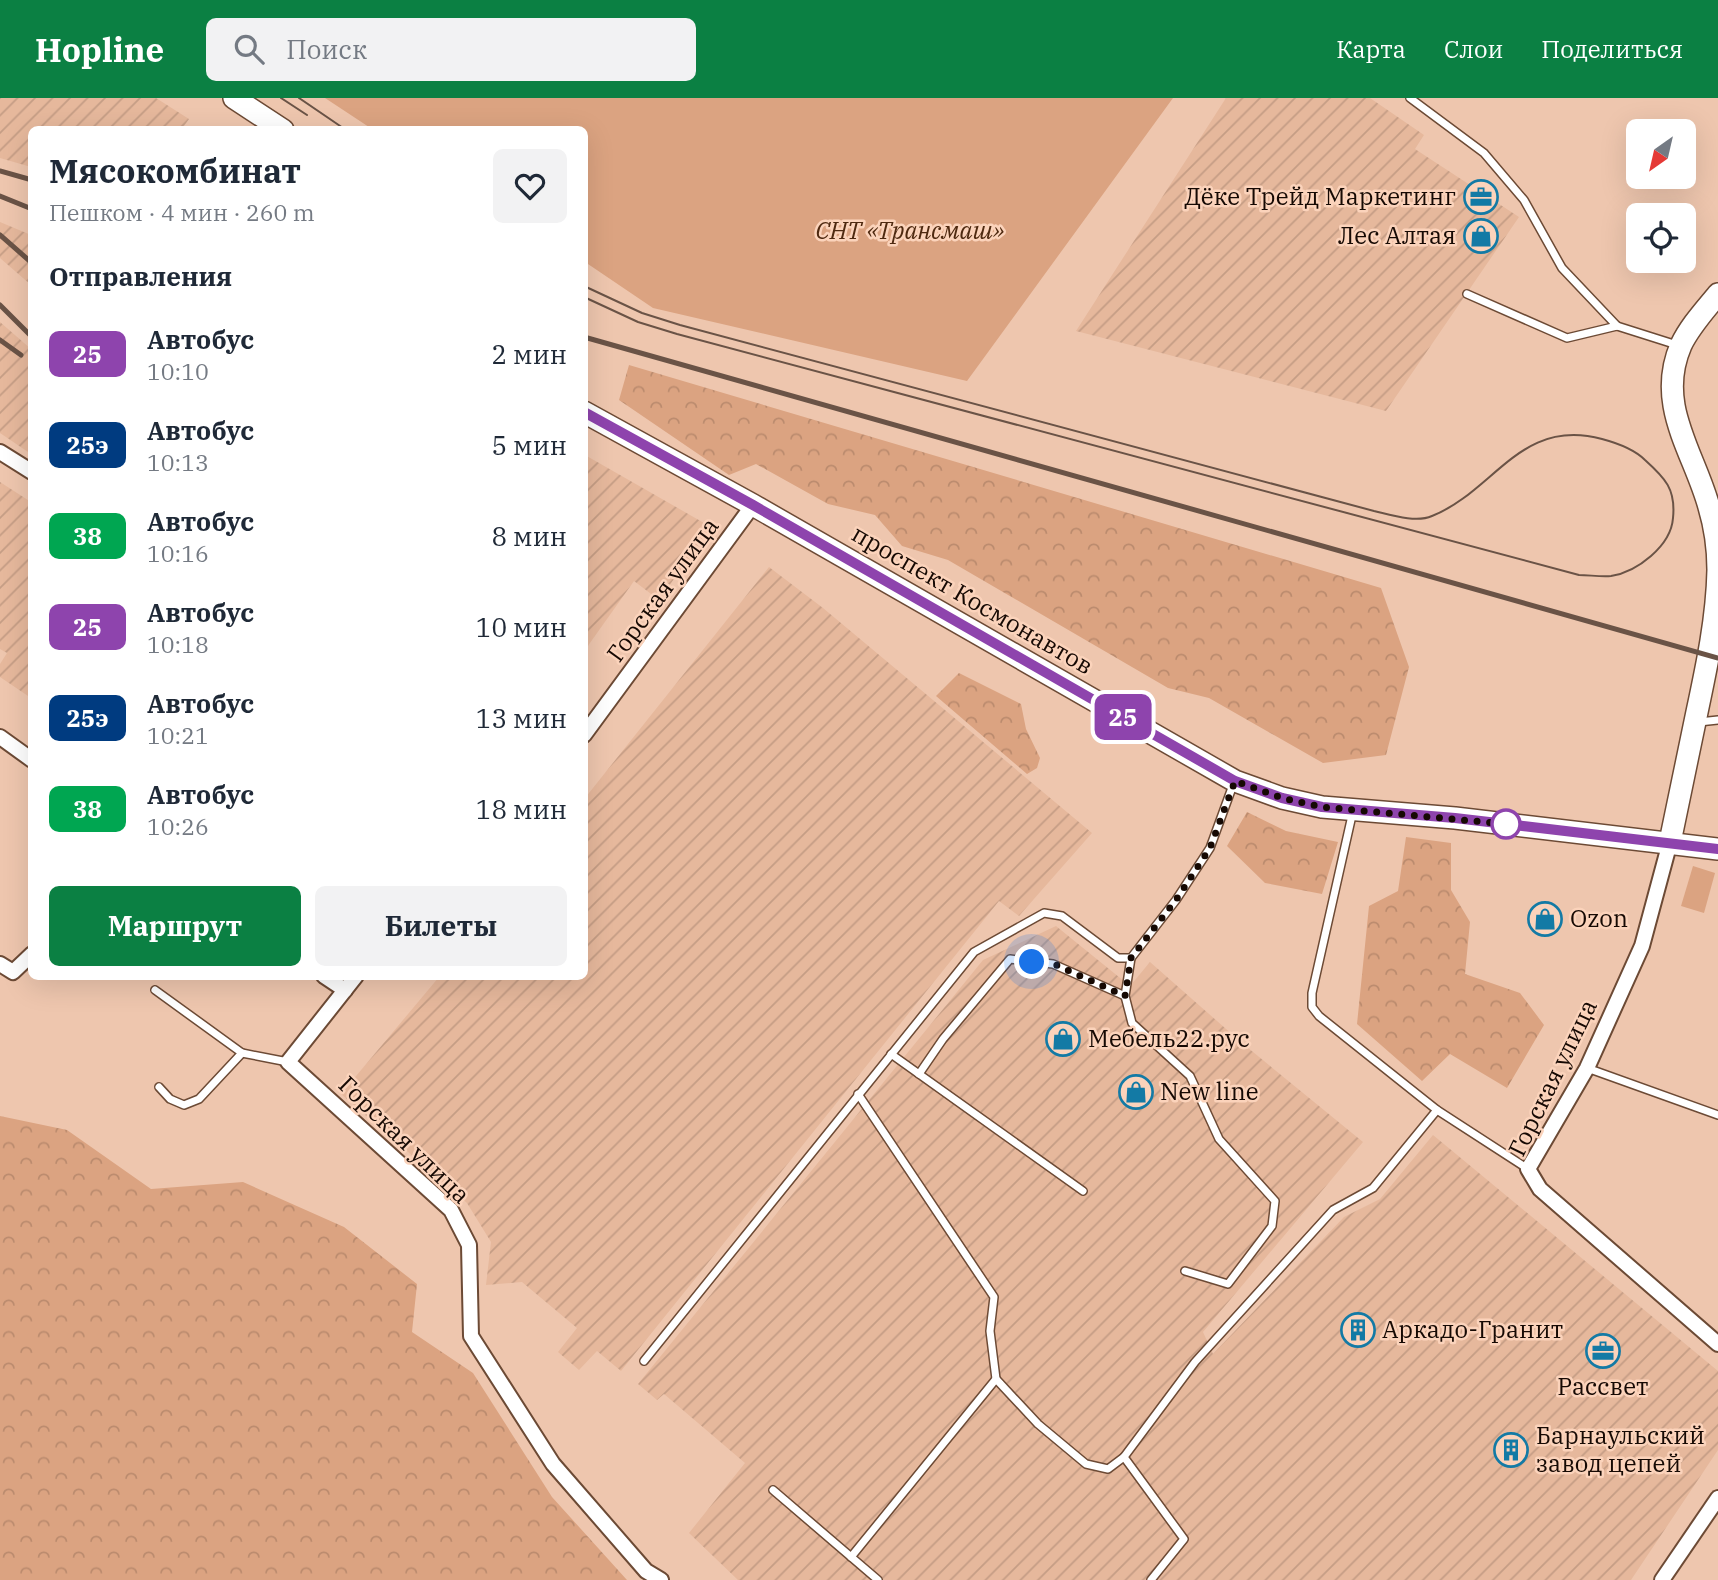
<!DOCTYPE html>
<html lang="ru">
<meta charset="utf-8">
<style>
body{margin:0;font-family:"IBM Plex Serif",serif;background:#f2f2f3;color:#1f2937;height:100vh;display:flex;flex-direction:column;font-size:26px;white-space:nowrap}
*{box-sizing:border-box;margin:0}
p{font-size:23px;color:#747a83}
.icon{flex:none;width:38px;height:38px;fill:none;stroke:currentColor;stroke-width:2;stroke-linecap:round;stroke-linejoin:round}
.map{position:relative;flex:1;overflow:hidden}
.panel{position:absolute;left:28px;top:28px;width:560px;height:854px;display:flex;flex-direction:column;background:#fff;border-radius:10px;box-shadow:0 7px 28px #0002}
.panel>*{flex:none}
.badge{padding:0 14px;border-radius:10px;font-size:24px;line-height:46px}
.needle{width:46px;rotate:214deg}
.fabs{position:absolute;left:1626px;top:21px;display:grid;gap:14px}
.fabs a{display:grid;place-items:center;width:70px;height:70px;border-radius:10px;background:#fff;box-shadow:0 7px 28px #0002;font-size:35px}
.you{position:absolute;width:35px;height:35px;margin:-18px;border:5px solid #fff;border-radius:50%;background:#1a73e8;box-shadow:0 0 0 10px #1a73e833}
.map>.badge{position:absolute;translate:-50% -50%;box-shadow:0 0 0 4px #fff}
h2{padding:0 21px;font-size:26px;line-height:63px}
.round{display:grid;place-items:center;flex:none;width:74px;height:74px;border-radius:10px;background:#f2f2f3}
.head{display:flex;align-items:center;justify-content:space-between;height:119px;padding:0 21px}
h1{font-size:33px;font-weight:700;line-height:52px}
.primary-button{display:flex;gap:14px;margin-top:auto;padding:14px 21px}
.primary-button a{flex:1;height:80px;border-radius:10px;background:#0b8043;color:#fff;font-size:28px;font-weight:700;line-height:80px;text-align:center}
.primary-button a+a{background:#f2f2f3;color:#1f2937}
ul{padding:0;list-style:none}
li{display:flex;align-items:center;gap:21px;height:91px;padding:0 21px}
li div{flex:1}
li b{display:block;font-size:26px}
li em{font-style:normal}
li .badge{min-width:77px;font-weight:700;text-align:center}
header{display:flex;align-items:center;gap:42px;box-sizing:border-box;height:98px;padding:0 35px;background:#0b8043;color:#fff}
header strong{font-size:33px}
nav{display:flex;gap:38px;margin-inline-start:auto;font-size:24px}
.search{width:490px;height:63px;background:#f2f2f3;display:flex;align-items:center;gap:18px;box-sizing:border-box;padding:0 24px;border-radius:10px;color:#747a83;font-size:26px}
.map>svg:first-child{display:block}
.industrial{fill:url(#industrial-furrows)}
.green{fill:#dba381}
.forest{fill:url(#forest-crowns)}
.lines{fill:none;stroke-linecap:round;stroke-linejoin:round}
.lane-casing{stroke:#6c4a35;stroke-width:10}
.street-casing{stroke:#6c4a35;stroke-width:18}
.secondary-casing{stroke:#6c4a35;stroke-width:24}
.lane{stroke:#fff;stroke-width:7}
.street{stroke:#fff;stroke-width:14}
.secondary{stroke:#fff;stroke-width:21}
.tram{stroke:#6a5346;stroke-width:2}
.rail{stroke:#6a5346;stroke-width:5}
.line-casing{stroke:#fff;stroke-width:16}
.line{stroke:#8e44ad;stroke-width:10}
.walk{stroke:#160903;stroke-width:7;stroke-dasharray:0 12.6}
.stop-dot{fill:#fff;stroke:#8e44ad;stroke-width:3.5}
.labels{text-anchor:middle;stroke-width:5;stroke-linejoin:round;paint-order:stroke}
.poi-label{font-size:24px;fill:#160903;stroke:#fbd3bb;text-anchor:start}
.park-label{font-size:24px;font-style:italic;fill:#4e2910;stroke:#fbd3bb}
.street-label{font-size:24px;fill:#160903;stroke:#fbd3bb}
</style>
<header>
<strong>Hopline</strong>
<div class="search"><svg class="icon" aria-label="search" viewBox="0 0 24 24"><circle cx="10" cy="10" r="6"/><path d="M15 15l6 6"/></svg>Поиск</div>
<nav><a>Карта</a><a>Слои</a><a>Поделиться</a></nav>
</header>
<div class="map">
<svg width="1718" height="1482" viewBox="0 0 1718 1482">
<defs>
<pattern id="industrial-furrows" width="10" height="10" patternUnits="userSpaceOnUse" patternTransform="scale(1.75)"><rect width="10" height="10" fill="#e6b89c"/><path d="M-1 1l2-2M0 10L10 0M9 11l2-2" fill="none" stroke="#c59d85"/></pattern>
<pattern id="forest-crowns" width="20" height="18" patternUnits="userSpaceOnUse" patternTransform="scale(1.75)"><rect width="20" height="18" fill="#dba381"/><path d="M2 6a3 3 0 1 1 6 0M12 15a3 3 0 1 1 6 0" fill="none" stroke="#bb8b6e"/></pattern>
</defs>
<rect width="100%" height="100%" fill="#eec6ae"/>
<g class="industrial">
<polygon points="0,0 156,0 189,21 182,31 32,32 31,69 0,60"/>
<polygon points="1226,0 1370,0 1424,37 1415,51 1519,119 1386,313 1076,233"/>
<polygon points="0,124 31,137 31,187 0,160"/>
<polygon points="0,224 31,251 31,356 0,335"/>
<polygon points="585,357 711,429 659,502 634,483 585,552"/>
<polygon points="0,384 31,404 31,600 0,579 0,566 7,555 0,551"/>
<polygon points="769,469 823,510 1092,735 1019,818 999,803 621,1273 597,1253 579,1272 558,1254 577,1230 522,1184 486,1187 491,1144 467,1105 341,996 439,879 584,878 585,700"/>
<polygon points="1056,828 1130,888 1150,864 1242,945 1363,1044 1203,1234 1213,1256 1344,1119 1380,1101 1433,1037 1718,1273 1718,1352 1631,1482 738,1482 689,1435 745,1365 664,1296 657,1302 638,1286 983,862"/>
</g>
<g class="green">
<polygon points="325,0 1173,0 967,283 653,210 585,164 584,32 372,31"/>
<polygon points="1693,768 1715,775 1704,815 1681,808"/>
</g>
<g class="forest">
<polygon points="629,267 1381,490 1409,569 1386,657 1323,665 1209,600 1168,590 948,462 902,448 875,417 828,406 756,366 729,377 619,302"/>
<polygon points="959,575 1021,606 1026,631 1040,660 1037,670 1027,676 936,598"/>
<polygon points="1247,714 1286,733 1338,744 1322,796 1265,785 1227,748"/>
<polygon points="1406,739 1451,745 1451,792 1470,824 1465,876 1520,895 1544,927 1507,990 1450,956 1422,983 1357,926 1369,808 1398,793"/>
<polygon points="0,1018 67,1032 151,1091 243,1084 344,1129 417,1186 412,1234 473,1275 552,1399 627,1482 0,1482"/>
</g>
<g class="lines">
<g class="lane-casing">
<g id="lane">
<polyline points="1410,0 1484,55 1524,102 1562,170 1617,228"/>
<polyline points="1467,196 1567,240 1617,228 1677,247"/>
<polyline points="1699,624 1718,622"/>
<polyline points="1353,713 1312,895 1312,909 1319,918 1437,1012 1528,1071"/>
<polyline points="1131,860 1125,898 1132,925 1190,978 1219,1041 1275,1103 1272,1128 1228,1186 1185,1173"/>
<polyline points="155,892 242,955 288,964"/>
<polyline points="891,956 1083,1093"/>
<polyline points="1587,970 1718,1017"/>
<polyline points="919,976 943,941 1010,861 1053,866 1125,898"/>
<polyline points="159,989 170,1001 184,1007 199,1001 242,955"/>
<polyline points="858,996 994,1199 990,1233 996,1281 1038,1326 1086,1366 1108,1371 1124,1359"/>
<polyline points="644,1263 974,854 1044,815 1062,818 1118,860 1131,860 1176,802 1210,750 1233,687"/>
<polyline points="773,1392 878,1482"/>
<polyline points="851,1459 996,1281"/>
<polyline points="1151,1482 1184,1441 1124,1359 1195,1264 1333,1112 1373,1090 1437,1012"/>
</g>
</g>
<g class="street-casing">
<g id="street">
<polyline points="0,354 32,374"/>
<polyline points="584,637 753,407"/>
<polyline points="0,639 32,662"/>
<polyline points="1670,744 1642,848 1587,970 1528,1071 1540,1091 1718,1246"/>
<polyline points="0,866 13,874 32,856"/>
<polyline points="324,878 345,892"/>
<polyline points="356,878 288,964 451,1112 469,1147 471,1238 553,1366 646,1473 661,1482"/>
<polyline points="1662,1482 1718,1400"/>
</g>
</g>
<g class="secondary-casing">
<g id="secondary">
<polyline points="234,0 283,32"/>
<polyline points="584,314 753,407 1235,683 1282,700 1322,709 1455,720 1718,751"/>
<path d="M1670 744C1679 701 1688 657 1697 614 1707 567 1717 520 1718 472 1718 452 1715 429 1709 409 1694 354 1655 307 1681 247 1690 228 1705 212 1718 196"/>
</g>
</g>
<use href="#lane" class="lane"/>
<use href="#street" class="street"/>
<use href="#secondary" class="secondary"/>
<g class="tram">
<polyline points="281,0 307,17"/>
<polyline points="299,0 346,32"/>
<path d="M584 188 642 215 680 227 1374 413C1391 417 1416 425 1432 418 1495 393 1520 319 1602 341 1617 345 1634 351 1645 362 1665 380 1676 391 1673 420 1671 448 1637 474 1611 478 1601 479 1589 477 1579 477L677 236 638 224 584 199"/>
</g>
<g class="rail">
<polyline points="0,73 32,82"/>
<polyline points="0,98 32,111"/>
<polyline points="0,137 32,165"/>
<polyline points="0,207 32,239"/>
<polyline points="584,239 1718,560"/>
<polyline points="0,242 21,257"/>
</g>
</g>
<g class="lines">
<g class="line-casing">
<polyline id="line" points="584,314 753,407 1235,683 1282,700 1322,709 1455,720 1718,751"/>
</g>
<use href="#line" class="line"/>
<polyline class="walk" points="1032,864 1054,866 1125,898 1131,860 1176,802 1210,750 1235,683 1282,700 1322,709 1506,726"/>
</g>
<defs>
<g id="office-ring" transform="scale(1.75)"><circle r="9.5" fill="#fbd3bb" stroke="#137aa5" stroke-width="1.5"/><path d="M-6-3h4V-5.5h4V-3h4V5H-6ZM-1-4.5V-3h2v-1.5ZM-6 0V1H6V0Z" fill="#137aa5"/></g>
<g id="shop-ring" transform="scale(1.75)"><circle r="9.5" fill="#fbd3bb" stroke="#137aa5" stroke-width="1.5"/><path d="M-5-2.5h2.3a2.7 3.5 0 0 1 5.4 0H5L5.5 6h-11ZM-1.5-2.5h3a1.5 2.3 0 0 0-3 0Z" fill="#137aa5"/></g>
<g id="building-ring" transform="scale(1.75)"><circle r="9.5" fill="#fbd3bb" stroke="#137aa5" stroke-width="1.5"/><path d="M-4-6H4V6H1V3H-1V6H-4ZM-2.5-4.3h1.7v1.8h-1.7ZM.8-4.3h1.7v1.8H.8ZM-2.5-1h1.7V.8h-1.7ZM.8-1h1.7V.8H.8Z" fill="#137aa5"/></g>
</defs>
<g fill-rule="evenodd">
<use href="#office-ring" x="1481" y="99"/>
<use href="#shop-ring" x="1481" y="138"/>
<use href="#shop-ring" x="1545" y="821"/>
<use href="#shop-ring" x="1063" y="941"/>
<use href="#shop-ring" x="1136" y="994"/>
<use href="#building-ring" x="1358" y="1232"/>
<use href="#office-ring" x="1603" y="1253"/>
<use href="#building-ring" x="1511" y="1352"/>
</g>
<circle class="stop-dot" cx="1506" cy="726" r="14"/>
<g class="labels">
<g class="poi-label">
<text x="1456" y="107" text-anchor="end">Дёке Трейд Маркетинг</text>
<text x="1456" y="146" text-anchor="end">Лес Алтая</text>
<text x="1570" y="829">Ozon</text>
<text x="1088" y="949">Мебель22.рус</text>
<text x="1160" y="1002">New line</text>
<text x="1382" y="1240">Аркадо-Гранит</text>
<text x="1603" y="1297" text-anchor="middle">Рассвет</text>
<text x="1536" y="1346">Барнаульский<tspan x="1536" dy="28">завод цепей</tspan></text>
</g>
<g class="park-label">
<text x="910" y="141">СНТ «Трансмаш»</text>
</g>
<g class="street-label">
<text transform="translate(663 492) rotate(-54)" y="8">Горская улица</text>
<text transform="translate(972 502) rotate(30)" y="8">проспект Космонавтов</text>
<text transform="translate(1553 980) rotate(-64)" y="8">Горская улица</text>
<text transform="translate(404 1042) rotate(44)" y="8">Горская улица</text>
</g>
</g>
</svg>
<div class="fabs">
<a><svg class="needle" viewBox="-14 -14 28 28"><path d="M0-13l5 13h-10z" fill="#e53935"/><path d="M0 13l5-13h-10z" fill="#747a83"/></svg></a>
<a><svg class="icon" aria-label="locate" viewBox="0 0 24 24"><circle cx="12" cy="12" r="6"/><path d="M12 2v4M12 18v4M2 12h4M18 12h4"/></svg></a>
</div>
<div class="you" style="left:1032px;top:864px"></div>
<b class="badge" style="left:1123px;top:619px;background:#8e44ad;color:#fff">25</b>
<section class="panel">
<div class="head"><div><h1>Мясокомбинат</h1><p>Пешком · 4 мин · 260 m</p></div><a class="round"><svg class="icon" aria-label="heart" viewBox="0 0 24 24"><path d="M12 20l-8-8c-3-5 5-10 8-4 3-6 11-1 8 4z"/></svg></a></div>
<h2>Отправления</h2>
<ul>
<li><span class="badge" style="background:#8e44ad;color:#fff">25</span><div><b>Автобус</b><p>10:10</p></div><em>2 мин</em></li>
<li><span class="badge" style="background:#003b80;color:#fff">25э</span><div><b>Автобус</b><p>10:13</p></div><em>5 мин</em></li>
<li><span class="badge" style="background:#00a651;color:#fff">38</span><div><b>Автобус</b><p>10:16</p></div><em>8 мин</em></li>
<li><span class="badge" style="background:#8e44ad;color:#fff">25</span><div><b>Автобус</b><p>10:18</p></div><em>10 мин</em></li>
<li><span class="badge" style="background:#003b80;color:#fff">25э</span><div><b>Автобус</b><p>10:21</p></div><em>13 мин</em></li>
<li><span class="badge" style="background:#00a651;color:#fff">38</span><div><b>Автобус</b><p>10:26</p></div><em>18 мин</em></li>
</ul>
<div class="primary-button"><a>Маршрут</a><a>Билеты</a></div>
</section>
</div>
